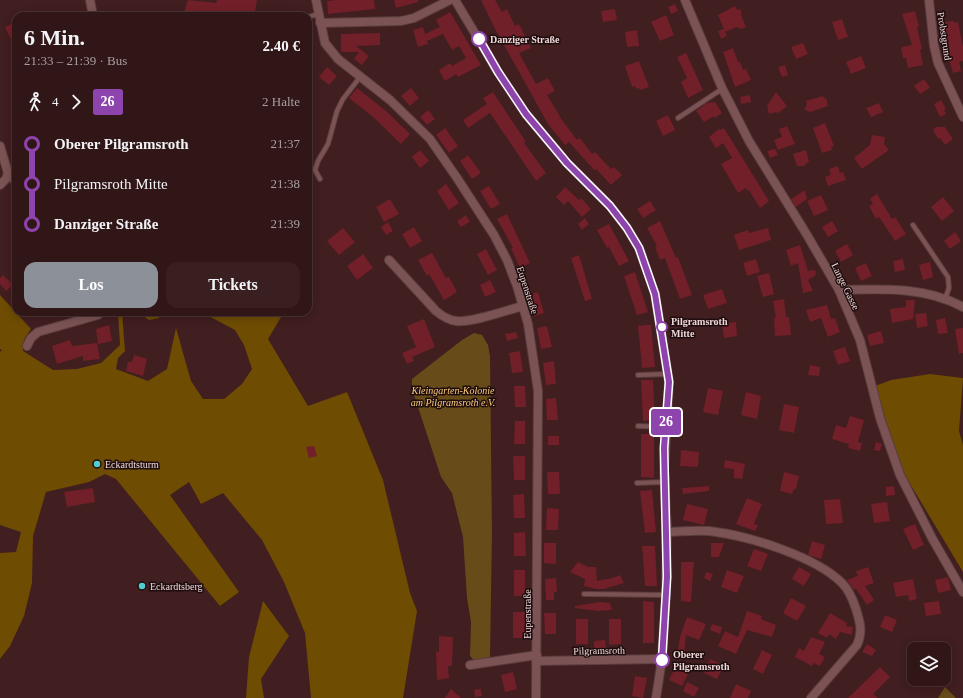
<!DOCTYPE html>
<html lang="de">
<meta charset="utf-8">
<style>
body{margin:0;font-family:Georgia,serif;background:#391f20;color:#f1f3f6;height:100vh;display:flex;flex-direction:column;font-size:15px;white-space:nowrap}
*{box-sizing:border-box;margin:0}
p{font-size:13px;color:#a89fa1}
.icon{flex:none;width:22px;height:22px;fill:none;stroke:currentColor;stroke-width:2;stroke-linecap:round;stroke-linejoin:round}
.map{position:relative;flex:1;overflow:hidden}
.drawer{position:absolute;left:12px;top:12px;width:300px;height:304px;display:flex;flex-direction:column;background:#311617;border-radius:12px;box-shadow:0 2px 10px #0003,0 0 0 1px #4c3536}
.drawer>*{flex:none}
.badge{padding:0 8px;border-radius:3px;font-size:14px;line-height:26px}
.fabs{position:absolute;left:907px;top:642px;display:grid;gap:8px}
.fabs a{display:grid;place-items:center;width:44px;height:44px;border-radius:8px;background:#311617;box-shadow:0 2px 10px #0003,0 0 0 1px #4c3536;font-size:20px}
.map>.badge{position:absolute;translate:-50% -50%;box-shadow:0 0 0 2px #fff}
.legs{display:flex;align-items:center;gap:6px;height:44px;padding:0 12px;font-size:13px}
.legs p{margin-inline-start:auto}
.summary{display:flex;align-items:center;justify-content:space-between;height:68px;padding:0 12px}
h1{font-size:22px;font-weight:700;line-height:30px}
.action{display:flex;gap:8px;margin-top:auto;padding:8px 12px}
.action a{flex:1;height:46px;border-radius:12px;background:#8c9099;color:#fff;font-size:16px;font-weight:700;line-height:46px;text-align:center}
.action a+a{background:#391f20;color:#f1f3f6}
ul{padding:0 12px;list-style:none}
li{display:flex;align-items:center;gap:14px;height:40px;font-size:15px}
li i{display:grid;place-items:center;width:6px;height:100%;margin:0 5px;background:currentColor}
li i::after{content:'';width:10px;height:10px;margin:-5px;border:3px solid;border-radius:50%;background:#311617}
li p{margin-inline-start:auto}
li:first-child i{background:linear-gradient(#0000 50%,currentColor 0)}
li:last-child i{background:linear-gradient(currentColor 50%,#0000 0)}
.map>svg:first-child{display:block}
.green{fill:#674b18}
.forest{fill:#6e4c02}
.building{fill:#711f28}
.lines{fill:none;stroke-linecap:round;stroke-linejoin:round}
.service-casing{stroke:#5b3d3f;stroke-width:6}
.minor-casing{stroke:#5b3d3f;stroke-width:10}
.service{stroke:#7b5354;stroke-width:4}
.minor{stroke:#7b5354;stroke-width:8}
.line-1-casing{stroke:#fff;stroke-width:9}
.line-1{stroke:#8e44ad;stroke-width:6}
.stop-1-dot{fill:#fff;stroke:#8e44ad;stroke-width:2}
.poi-dot{fill:#51ccd1;stroke:#1d0d0e;stroke-width:1.5}
.labels{text-anchor:middle;stroke-width:3;stroke-linejoin:round;paint-order:stroke}
.street-label{font-size:10px;fill:#f1d8d8;stroke:#1d0d0e}
.stop-label{font-size:10px;font-weight:bold;fill:#f1d8d8;stroke:#1d0d0e;text-anchor:start}
.park-label{font-size:10px;font-style:italic;fill:#ffcd7b;stroke:#1d0d0e}
.poi-label{font-size:10px;fill:#f1d8d8;stroke:#1d0d0e;text-anchor:start}
</style>
<div class="map">
<svg width="963" height="698" viewBox="0 0 963 698">
<rect width="100%" height="100%" fill="#411e1f"/>
<g class="green">
<polygon points="474,333 482,335 488,345 490,356 492,534 490,657 475,661 470,656 471,622 467,598 463,537 452,493 441,477 412,389 412,379 462,340"/>
<polygon points="945,687 956,698 938,698"/>
</g>
<g class="forest">
<path d="M0 295 31 329C25 337 22 342 23 351L53 370 77 369 101 363 120 345 118 312H122L125 351 118 358 116 369 148 381 167 369 176 328 191 381 203 399H224L242 384 252 369 244 345 235 330 201 312H284L268 339 308 406 347 392 383 480 410 593 417 611 403 698H311L305 633 284 582 262 540 223 493 201 504 189 482 170 495 239 592 220 606 116 479 105 474 89 482 46 492 33 536 32 583 24 616 10 646 0 659V553L16 552 21 532 0 525V352L2 350 0 349Z"/>
<polygon points="138,312 160,312 159,318 149,320"/>
<polygon points="930,374 963,378 959,431 963,445 963,572 903,472 882,417 875,386 891,380"/>
<polygon points="263,601 289,636 261,679 264,698 246,698 249,657"/>
</g>
<g class="building">
<polygon points="188,0 216,3 217,0 257,0 255,12 249,12 249,14 237,12 237,16 226,14 226,16 222,16 202,11 201,16 183,16"/>
<polygon points="336,0 374,0 375,9 328,14 327,1"/>
<polygon points="394,0 418,0 418,2 396,8"/>
<polygon points="481,0 495,0 502,12 507,9 515,26 519,24 531,48 519,53 536,84 548,78 555,91 547,95 560,116 559,116 577,140 580,138 592,154 595,152 611,169 614,167 622,175 611,185 596,169 595,171 569,142 565,145 548,124 494,27"/>
<polygon points="675,4 678,11 671,14 668,7"/>
<polygon points="735,6 737,10 741,9 741,15 746,27 741,29 737,27 725,32 718,15"/>
<polygon points="615,9 617,20 603,22 601,11"/>
<polygon points="915,11 919,27 917,27 922,49 920,50 923,65 908,68 906,58 903,58 901,49 902,47 912,45 902,14"/>
<polygon points="450,12 481,65 458,77 456,74 445,81 439,70 450,63 452,66 466,58 459,46 452,50 443,34 427,41 428,44 418,47 413,30 423,27 425,34 440,27 436,20"/>
<polygon points="666,15 674,35 660,41 651,22"/>
<polygon points="842,19 848,37 838,40 832,22"/>
<polygon points="954,21 955,23 958,22 963,47 963,61 959,62 961,71 953,73 949,59 944,60 941,51 946,50 944,22"/>
<polygon points="16,22 16,50 5,27"/>
<polygon points="724,29 727,36 721,39 718,31"/>
<polygon points="637,30 639,46 627,47 625,32"/>
<polygon points="380,33 380,45 356,46 369,56 362,65 354,59 359,52 341,52 341,34"/>
<polygon points="803,43 808,54 796,59 791,47"/>
<polygon points="733,48 738,62 740,62 743,70 746,69 751,80 735,87 723,52"/>
<polygon points="686,53 703,90 688,98 681,82 687,78 677,57"/>
<polygon points="861,56 866,68 851,74 846,62"/>
<polygon points="639,61 649,87 640,90 639,88 636,89 635,86 632,87 625,66"/>
<polygon points="785,65 788,75 782,77 778,67"/>
<polygon points="327,67 337,76 329,85 319,77"/>
<polygon points="924,79 930,88 920,94 914,86"/>
<polygon points="357,88 386,111 410,134 401,144 373,117 349,98"/>
<polygon points="411,88 419,98 410,106 401,96"/>
<polygon points="493,92 526,142 524,143 546,173 536,181 490,113 468,128 463,120 487,104 483,98"/>
<polygon points="776,92 787,106 777,114 777,112 769,114 767,106"/>
<polygon points="750,95 751,102 741,104 740,97"/>
<polygon points="823,96 824,98 826,98 828,106 810,112 804,109 807,105 806,101"/>
<polygon points="941,100 946,109 944,110 946,114 940,117 934,104"/>
<polygon points="715,102 722,113 715,118 714,116 704,122 696,111 707,103"/>
<polygon points="879,103 883,112 871,117 866,108"/>
<polygon points="428,110 435,119 427,125 420,117"/>
<polygon points="668,115 675,130 663,136 656,121"/>
<polygon points="825,123 834,146 831,147 832,150 822,153 813,128"/>
<polygon points="787,126 795,144 778,150 774,140 782,137 779,129"/>
<polygon points="945,127 953,139 945,145 940,138 938,139 933,130 936,127"/>
<polygon points="445,128 458,146 449,153 436,135"/>
<polygon points="724,128 769,201 760,208 749,190 747,191 746,188 738,193 721,164 732,158 723,143 716,148 709,137 719,129 720,130"/>
<polygon points="872,135 885,137 884,144 889,150 862,169 854,158 870,145"/>
<polygon points="775,149 778,155 770,158 767,151"/>
<polygon points="420,150 429,161 420,168 412,157"/>
<polygon points="806,150 809,161 804,166 797,166 793,154"/>
<polygon points="468,155 481,173 472,179 460,161"/>
<polygon points="838,166 840,173 843,172 846,180 828,186 825,177 831,175 829,169"/>
<polygon points="446,184 459,203 449,210 437,191"/>
<polygon points="489,186 500,204 491,209 480,191"/>
<polygon points="565,187 579,200 581,198 591,209 582,217 568,201 564,205 556,197"/>
<polygon points="805,190 807,199 796,207 791,199"/>
<polygon points="877,194 892,219 895,217 906,234 895,241 879,217 876,219 869,206 873,204 870,199"/>
<polygon points="821,195 828,210 814,216 807,201"/>
<polygon points="943,197 954,211 942,221 931,207"/>
<polygon points="390,199 399,214 384,222 376,207"/>
<polygon points="650,201 656,210 643,218 637,209"/>
<polygon points="507,214 530,263 520,268 511,248 513,248 497,219"/>
<polygon points="466,215 470,222 461,227 457,221"/>
<polygon points="585,218 589,224 582,230 578,224"/>
<polygon points="660,221 676,258 678,257 692,295 680,299 665,258 660,260 655,247 657,246 647,228"/>
<polygon points="832,221 838,231 828,237 822,227"/>
<polygon points="388,222 393,231 386,235 381,227"/>
<polygon points="609,224 629,261 619,266 609,247 607,248 597,230"/>
<polygon points="414,227 422,241 410,248 402,234"/>
<polygon points="343,228 355,242 339,255 327,241"/>
<polygon points="768,228 771,240 739,250 734,235 748,230 749,233"/>
<polygon points="955,232 961,241 950,249 944,241"/>
<polygon points="847,244 853,255 841,262 835,251"/>
<polygon points="800,245 808,271 815,270 816,275 808,280 813,291 803,293 798,263 791,266 786,250"/>
<polygon points="486,249 497,270 488,275 477,254"/>
<polygon points="432,253 446,278 449,277 457,292 444,300 429,274 427,276 418,260"/>
<polygon points="363,254 373,268 357,280 347,266"/>
<polygon points="579,255 592,299 585,301 571,258"/>
<polygon points="756,259 760,272 747,276 743,263"/>
<polygon points="903,259 905,270 895,272 893,261"/>
<polygon points="930,262 933,277 923,280 919,265"/>
<polygon points="866,263 872,276 861,281 855,268"/>
<polygon points="635,272 648,312 637,315 624,276"/>
<polygon points="769,273 774,294 763,297 757,276"/>
<polygon points="3,275 13,285 6,291 0,284 0,278"/>
<polygon points="490,280 496,292 485,297 480,285"/>
<polygon points="722,289 727,303 708,309 703,295"/>
<polygon points="538,292 544,313 534,316 528,295"/>
<polygon points="784,299 786,317 789,317 791,335 775,336 774,318 776,318 773,301"/>
<polygon points="906,300 915,300 913,319 892,323 890,309 906,307"/>
<polygon points="827,305 831,319 835,318 840,332 828,337 821,318 810,322 806,310"/>
<polygon points="926,313 928,326 917,328 915,314"/>
<polygon points="945,318 948,333 938,334 936,320"/>
<polygon points="424,319 435,347 412,357 414,361 407,364 402,353 416,347 407,326"/>
<polygon points="736,322 737,336 724,338 722,324"/>
<polygon points="109,325 112,341 98,344 96,329"/>
<polygon points="644,325 651,325 655,367 642,368 638,326"/>
<polygon points="547,326 552,347 541,349 537,328"/>
<polygon points="963,328 963,353 959,354 955,329"/>
<polygon points="881,331 884,343 870,346 867,335"/>
<polygon points="516,332 518,338 507,341 505,334"/>
<polygon points="70,340 72,346 97,343 100,359 83,361 83,356 57,364 52,346"/>
<polygon points="845,347 850,361 838,365 833,351"/>
<polygon points="520,351 523,372 512,373 509,353"/>
<polygon points="134,355 147,359 143,376 126,371 128,362 132,362"/>
<polygon points="554,361 556,384 546,385 543,363"/>
<polygon points="810,365 820,367 819,376 808,375"/>
<polygon points="641,380 653,380 655,420 643,421"/>
<polygon points="514,386 525,386 526,407 515,407"/>
<polygon points="708,388 723,391 718,415 703,412"/>
<polygon points="746,392 761,396 757,419 741,415"/>
<polygon points="556,398 558,420 547,420 546,399"/>
<polygon points="784,404 799,407 794,433 779,430"/>
<polygon points="850,416 864,420 858,442 862,443 860,451 848,448 849,444 832,439 836,425 846,428"/>
<polygon points="515,421 525,421 525,444 514,444"/>
<polygon points="641,434 654,434 654,478 641,477"/>
<rect x="548" y="436" width="11" height="9"/>
<polygon points="876,442 882,444 880,451 874,450"/>
<polygon points="314,446 317,456 309,458 306,447"/>
<polygon points="681,450 699,452 698,467 680,466"/>
<polygon points="513,456 525,456 525,480 514,480"/>
<polygon points="725,460 745,464 742,479 734,478 734,469 724,468"/>
<polygon points="547,472 559,472 560,494 548,494"/>
<polygon points="784,472 799,476 796,489 794,489 792,494 780,491"/>
<polygon points="709,486 709,491 683,494 682,488"/>
<polygon points="894,486 895,495 886,496 886,487"/>
<polygon points="93,488 95,502 67,507 64,492"/>
<polygon points="652,490 656,532 645,533 640,491"/>
<polygon points="524,494 525,518 514,518 513,495"/>
<polygon points="747,498 762,504 754,524 758,525 755,531 736,524"/>
<polygon points="840,499 843,523 826,524 824,500"/>
<polygon points="887,502 890,521 874,523 871,504"/>
<polygon points="687,504 708,509 704,525 683,520"/>
<polygon points="547,508 559,509 558,530 546,530"/>
<polygon points="915,524 924,545 913,550 903,529"/>
<polygon points="525,532 526,556 514,556 514,533"/>
<polygon points="812,541 825,545 821,559 808,555"/>
<polygon points="544,543 556,543 556,564 544,563"/>
<polygon points="711,543 724,543 719,557 711,557"/>
<polygon points="642,546 655,546 657,586 645,586"/>
<polygon points="754,549 768,554 761,571 747,566"/>
<polygon points="578,562 588,567 596,567 597,581 612,578 620,575 624,583 604,589 596,589 584,586 585,579 570,572"/>
<polygon points="681,562 694,562 691,602 681,601"/>
<polygon points="799,567 811,574 804,586 792,579"/>
<polygon points="868,567 874,583 865,586 874,600 867,605 856,589 854,590 847,580 858,576 856,571"/>
<rect x="514" y="570" width="11" height="26"/>
<polygon points="727,570 744,576 737,593 721,587"/>
<polygon points="706,572 713,574 710,581 704,578"/>
<polygon points="948,577 951,590 938,593 935,580"/>
<polygon points="556,578 557,592 554,592 554,600 546,600 545,579"/>
<polygon points="913,579 917,599 909,601 908,595 896,597 893,583"/>
<polygon points="791,598 806,606 797,621 783,613"/>
<polygon points="643,601 654,602 654,643 643,643"/>
<polygon points="939,601 941,614 926,616 924,603"/>
<polygon points="600,602 610,603 612,610 598,611 575,608 575,606"/>
<polygon points="747,611 762,616 761,619 776,625 772,637 747,630 736,654 718,646 725,631 738,637"/>
<rect x="513" y="612" width="12" height="26"/>
<polygon points="544,613 556,613 556,634 545,634"/>
<polygon points="830,613 847,623 846,626 853,627 852,635 840,632 836,639 829,634 827,638 818,633"/>
<polygon points="885,615 897,620 892,632 880,627"/>
<polygon points="687,617 706,624 699,640 686,635 684,658 677,657 680,637"/>
<rect x="576" y="619" width="12" height="25"/>
<polygon points="609,619 621,619 621,644 609,645"/>
<polygon points="712,624 722,627 720,634 710,630"/>
<polygon points="439,636 453,637 452,666 448,666 449,678 437,680 436,652 439,652"/>
<polygon points="811,637 825,642 819,654 825,657 820,666 814,663 812,666 795,657 799,648 804,651"/>
<polygon points="605,640 606,648 594,648 594,641"/>
<polygon points="867,644 876,650 872,656 862,652"/>
<polygon points="762,650 772,655 763,674 753,669"/>
<polygon points="710,659 724,665 717,679 704,673"/>
<polygon points="880,667 890,677 873,694 878,698 848,698"/>
<polygon points="675,668 688,674 682,686 669,680"/>
<polygon points="513,672 517,689 505,692 501,675"/>
<polygon points="635,676 647,678 643,698 632,696"/>
<polygon points="687,682 699,688 694,697 683,691"/>
<polygon points="736,684 751,691 748,698 730,698"/>
<polygon points="451,689 461,698 445,698"/>
<polygon points="481,689 482,696 475,697 474,690"/>
</g>
<g class="lines">
<g class="service-casing">
<g id="service">
<polyline points="308,17 318,14"/>
<polyline points="678,118 722,89"/>
<polyline points="320,179 315,170 318,161 328,144 337,111 343,99 360,77"/>
<polyline points="913,225 948,277 949,288 945,299"/>
<polyline points="638,375 668,374"/>
<polyline points="638,426 666,427"/>
<polyline points="637,483 664,482"/>
<polyline points="584,594 666,595"/>
</g>
</g>
<g class="minor-casing">
<g id="minor">
<polyline points="90,0 93,16"/>
<polyline points="316,0 325,43 338,59 390,100 430,139 457,178 494,235 507,260 517,286 528,324 538,391 536,698"/>
<polyline points="455,0 498,72 526,114 567,163 610,206 627,228 639,248 655,294 669,382 664,470 667,532 666,595 662,659 656,698"/>
<polyline points="685,0 722,88 749,141 807,235 839,290 860,340 880,418 900,475 932,538 963,592"/>
<polyline points="929,0 934,46 938,63 963,117"/>
<polyline points="320,23 401,21 414,18 450,0"/>
<polyline points="0,146 8,173 16,182"/>
<polyline points="0,185 6,179 8,173"/>
<path d="M389 260 436 311C442 316 448 320 456 321 472 323 507 310 523 306"/>
<path d="M839 290C880 289 925 286 963 307"/>
<polyline points="27,346 31,338 38,332 98,315 101,312"/>
<path d="M667 532C683 532 700 529 716 532 752 537 816 557 842 583 849 590 853 600 856 609 860 622 863 632 857 645L811 698"/>
<polyline points="536,661 662,659"/>
<polyline points="470,665 537,655"/>
</g>
</g>
<use href="#service" class="service"/>
<use href="#minor" class="minor"/>
</g>
<g class="lines">
<g class="line-1-casing">
<polyline id="line-1" points="479,39 498,72 526,114 567,163 610,206 627,228 639,248 655,294 669,382 664,448 667,577 662,660"/>
</g>
<use href="#line-1" class="line-1"/>
</g>
<g class="stop-1-dot">
<circle cx="479" cy="39" r="7"/>
<circle cx="662" cy="327" r="5"/>
<circle cx="662" cy="660" r="7"/>
</g>
<g class="poi-dot">
<circle cx="97" cy="464" r="4"/>
<circle cx="142" cy="586" r="4"/>
</g>
<g class="labels">
<g class="street-label">
<text transform="translate(945 36) rotate(81)" y="4">Probstgrund</text>
<text transform="translate(846 286) rotate(64)" y="4">Lange Gasse</text>
<text transform="translate(528 290) rotate(72)" y="4">Eupenstraße</text>
<text transform="translate(527 614) rotate(-90)" y="4">Eupenstraße</text>
<text transform="translate(599 650) rotate(-1)" y="4">Pilgramsroth</text>
</g>
<g class="stop-label">
<text x="490" y="43">Danziger Straße</text>
<text x="671" y="325">Pilgramsroth<tspan x="671" dy="12">Mitte</tspan></text>
<text x="673" y="658">Oberer<tspan x="673" dy="12">Pilgramsroth</tspan></text>
</g>
<g class="park-label">
<text x="453" y="394">Kleingarten-Kolonie<tspan x="453" dy="12">am Pilgramsroth e.V.</tspan></text>
</g>
<g class="poi-label">
<text x="105" y="468">Eckardtsturm</text>
<text x="150" y="590">Eckardtsberg</text>
</g>
</g>
</svg>
<div class="fabs">
<a><svg class="icon" aria-label="layers" viewBox="0 0 24 24"><path d="M12 4l9 5-9 5-9-5zM3 14l9 5 9-5"/></svg></a>
</div>
<b class="badge" style="left:666px;top:422px;background:#8e44ad;color:#fff">26</b>
<section class="drawer">
<div class="summary"><div><h1>6 Min.</h1><p>21:33 – 21:39 · Bus</p></div><b>2.40 €</b></div>
<div class="legs"><svg class="icon" aria-label="walk" viewBox="0 0 24 24"><circle cx="13" cy="4" r="2"/><path d="M13 8l-2 6 4 7M11 14l-3 7M7 12l3-4h3l4 4"/></svg>4<svg class="icon" aria-label="forward" viewBox="0 0 24 24"><path d="M9 5l7 7-7 7"/></svg><b class="badge" style="background:#8e44ad;color:#fff">26</b><p>2 Halte</p></div>
<ul>
<li><i style="color:#8e44ad"></i><b>Oberer Pilgramsroth</b><p>21:37</p></li>
<li><i style="color:#8e44ad"></i><span>Pilgramsroth Mitte</span><p>21:38</p></li>
<li><i style="color:#8e44ad"></i><b>Danziger Straße</b><p>21:39</p></li>
</ul>
<div class="action"><a>Los</a><a>Tickets</a></div>
</section>
</div>
